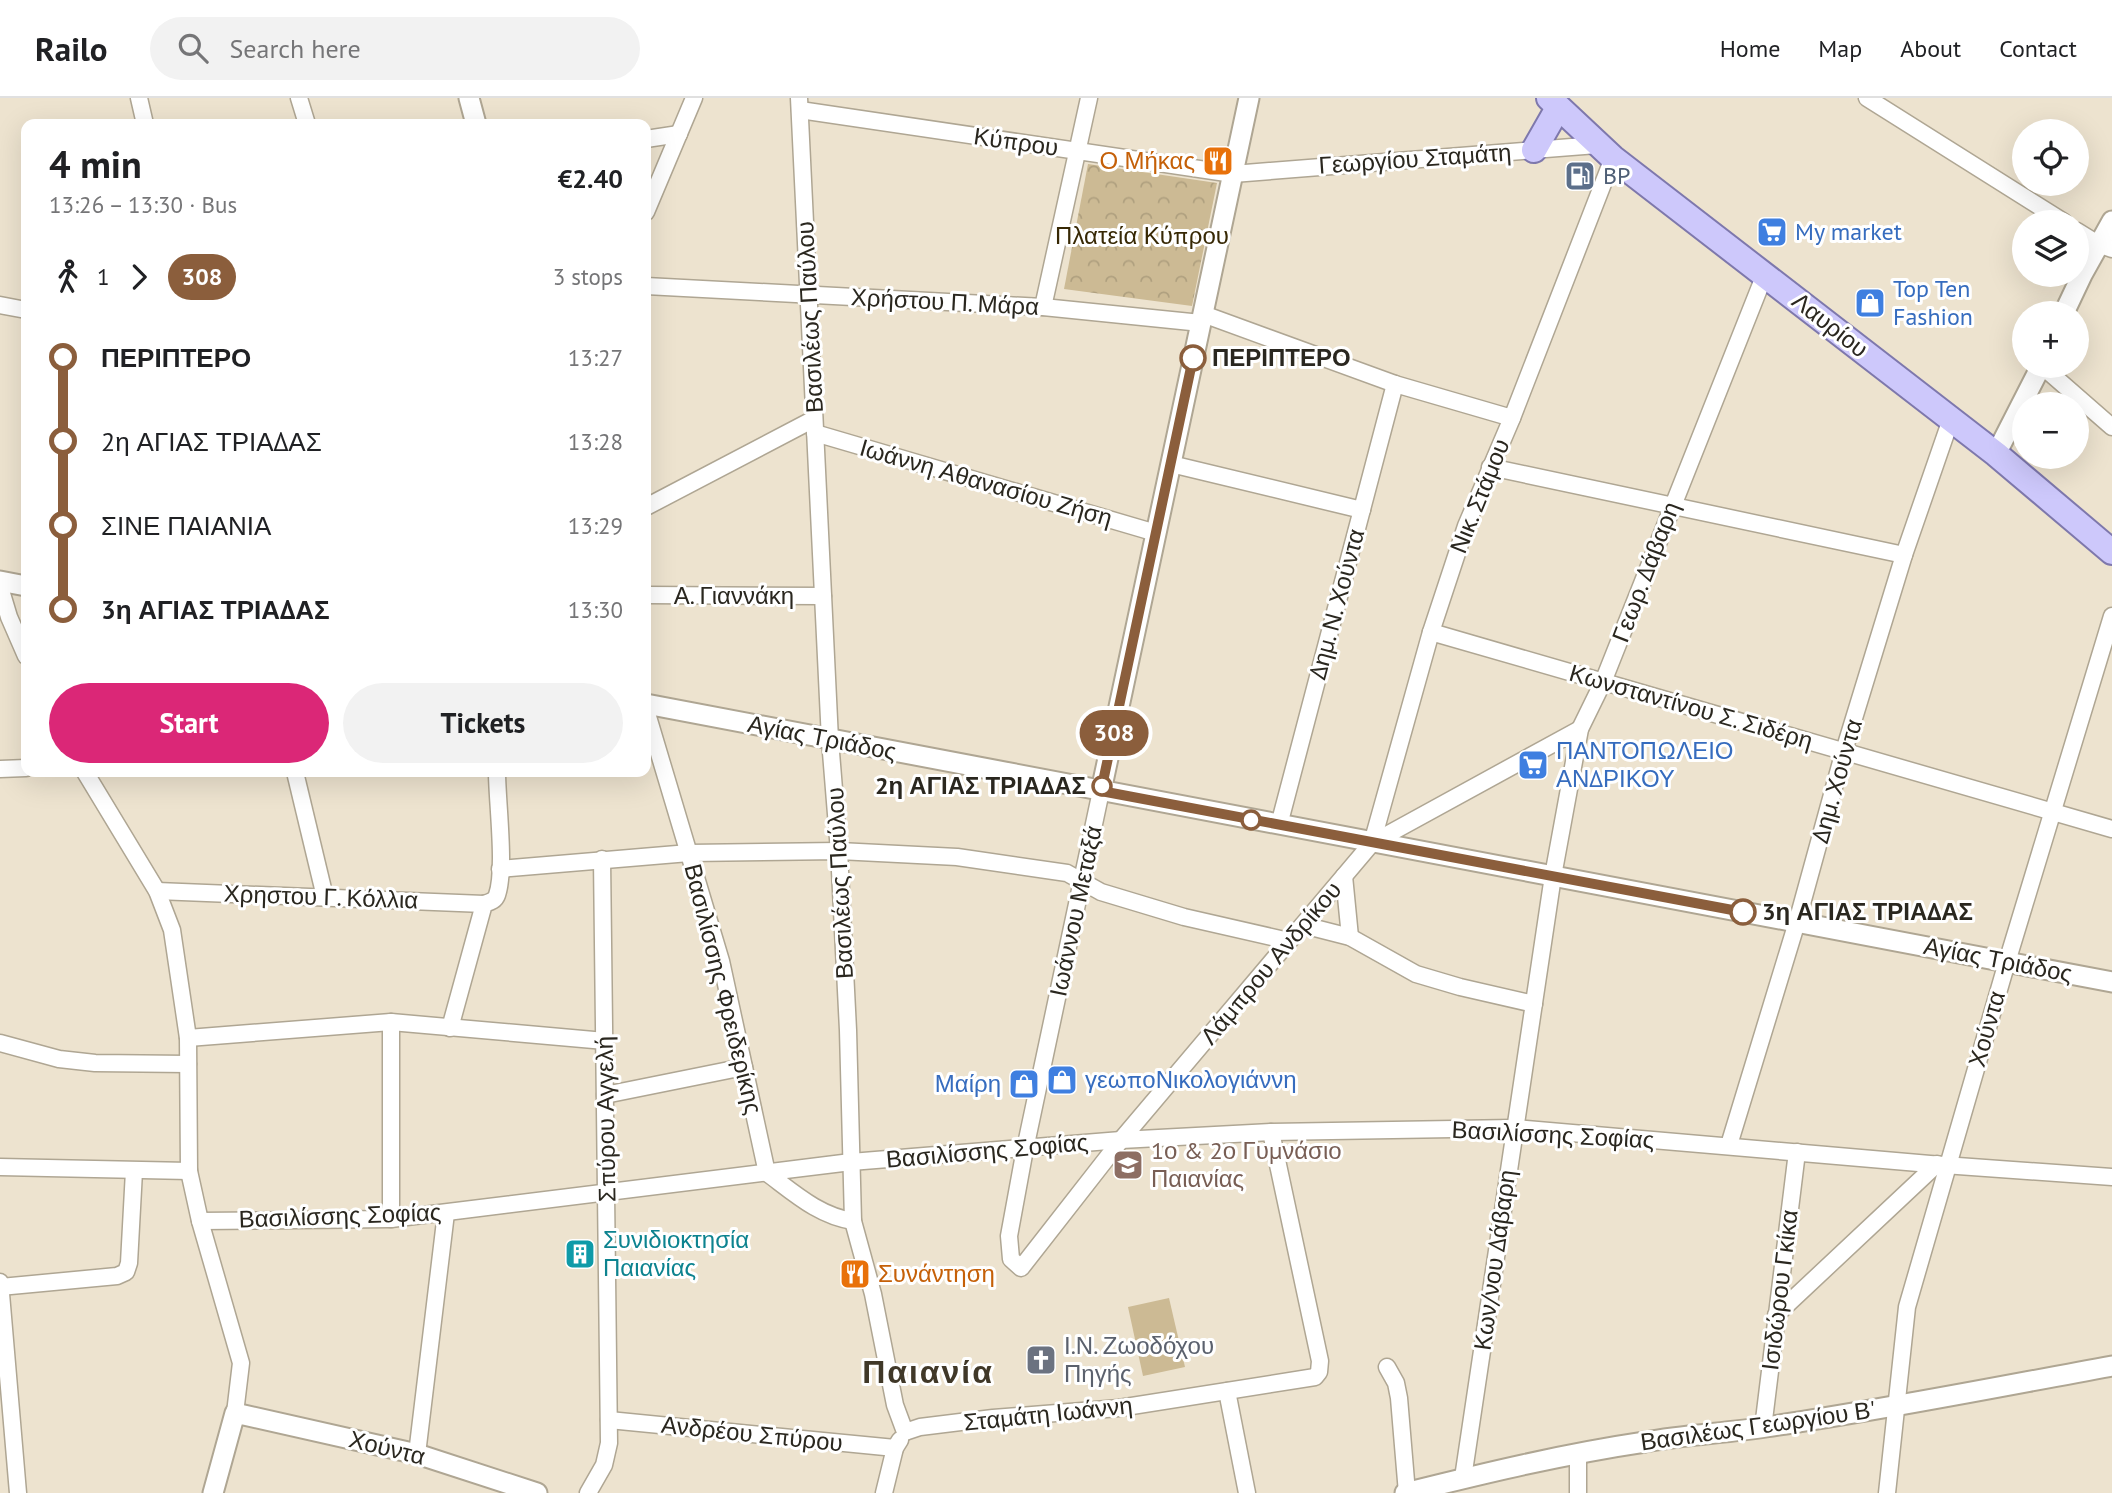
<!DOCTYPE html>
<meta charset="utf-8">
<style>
body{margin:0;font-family:"PT Sans",sans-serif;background:#f2f2f2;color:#202124;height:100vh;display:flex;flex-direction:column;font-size:26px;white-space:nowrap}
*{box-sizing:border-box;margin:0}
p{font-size:23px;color:#757577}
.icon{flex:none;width:38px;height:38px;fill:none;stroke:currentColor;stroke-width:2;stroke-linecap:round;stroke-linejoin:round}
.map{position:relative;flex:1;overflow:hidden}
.details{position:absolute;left:21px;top:21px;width:630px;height:658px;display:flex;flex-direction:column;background:#fff;border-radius:14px;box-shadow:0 7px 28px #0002}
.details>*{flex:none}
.badge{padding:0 14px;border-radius:23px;font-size:24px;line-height:46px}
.fabs{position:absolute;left:2012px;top:21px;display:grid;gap:14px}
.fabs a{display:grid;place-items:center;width:77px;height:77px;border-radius:50%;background:#fff;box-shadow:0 7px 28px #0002;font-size:35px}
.map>.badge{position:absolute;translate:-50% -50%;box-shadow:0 0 0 4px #fff}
.legs{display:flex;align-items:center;gap:10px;height:77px;padding:0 28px;font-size:23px}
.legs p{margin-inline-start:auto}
.overview{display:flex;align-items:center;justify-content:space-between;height:119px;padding:0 28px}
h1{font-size:38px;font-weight:700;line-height:52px}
.primary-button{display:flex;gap:14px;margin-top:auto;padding:14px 28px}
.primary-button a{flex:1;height:80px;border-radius:42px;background:#db2777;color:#fff;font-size:28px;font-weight:700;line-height:80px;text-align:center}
.primary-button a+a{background:#f2f2f2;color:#202124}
ul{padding:0 28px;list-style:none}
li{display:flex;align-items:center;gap:24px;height:84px;font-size:26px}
li i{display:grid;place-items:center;width:10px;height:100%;margin:0 9px;background:currentColor}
li i::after{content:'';width:18px;height:18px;margin:-9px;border:5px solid;border-radius:50%;background:#fff}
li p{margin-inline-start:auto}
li:first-child i{background:linear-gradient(#0000 50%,currentColor 0)}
li:last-child i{background:linear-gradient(currentColor 50%,#0000 0)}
header{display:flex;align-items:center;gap:42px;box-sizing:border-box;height:98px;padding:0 35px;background:#fff;border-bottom:2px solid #e0e0e0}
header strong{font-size:33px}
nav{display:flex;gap:38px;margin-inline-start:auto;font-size:24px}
.search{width:490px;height:63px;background:#f2f2f2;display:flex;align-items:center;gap:18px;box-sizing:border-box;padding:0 24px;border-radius:38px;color:#757577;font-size:26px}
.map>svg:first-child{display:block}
.forest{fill:url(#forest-crowns)}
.pitch{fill:#ccba94}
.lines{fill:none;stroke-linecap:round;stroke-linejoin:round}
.minor-casing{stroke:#afa693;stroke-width:19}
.tertiary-casing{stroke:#afa693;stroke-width:23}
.primary-casing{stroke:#7e78ac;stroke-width:28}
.minor{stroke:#fff;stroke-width:16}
.tertiary{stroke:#fff;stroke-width:19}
.primary{stroke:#cdc8fb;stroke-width:24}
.line-1-casing{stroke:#fff;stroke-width:16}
.line-1{stroke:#8b5e3c;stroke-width:10}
.stop-1-dot{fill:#fff;stroke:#8b5e3c;stroke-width:3.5}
.labels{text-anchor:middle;stroke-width:6;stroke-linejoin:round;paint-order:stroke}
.street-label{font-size:24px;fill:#2a271f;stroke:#fff}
.food-label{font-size:24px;fill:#c56008;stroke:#fff;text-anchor:end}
.service-label{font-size:24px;fill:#4e5e75;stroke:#fff;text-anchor:start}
.shop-label{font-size:24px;fill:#366cbe;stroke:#fff;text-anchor:start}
.park-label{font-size:24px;fill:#372804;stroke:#fff}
.stop-label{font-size:24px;font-weight:bold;fill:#2a271f;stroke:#fff;text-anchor:start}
.education-label{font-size:24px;fill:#785e54;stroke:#fff;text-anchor:start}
.culture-label{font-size:24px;fill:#0d838f;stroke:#fff;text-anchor:start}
.worship-label{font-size:24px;fill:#5b616d;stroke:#fff;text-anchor:start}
.district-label{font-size:32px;font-weight:bold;letter-spacing:2px;fill:#403828;stroke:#fff}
</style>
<header>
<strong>Railo</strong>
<div class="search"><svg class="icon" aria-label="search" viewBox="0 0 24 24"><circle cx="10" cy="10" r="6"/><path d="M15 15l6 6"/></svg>Search here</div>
<nav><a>Home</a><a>Map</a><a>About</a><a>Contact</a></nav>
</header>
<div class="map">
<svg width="2112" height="1395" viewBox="0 0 2112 1395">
<defs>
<pattern id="forest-crowns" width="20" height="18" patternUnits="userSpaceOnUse" patternTransform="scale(1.75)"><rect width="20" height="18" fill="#ccba94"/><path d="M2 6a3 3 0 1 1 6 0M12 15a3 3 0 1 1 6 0" fill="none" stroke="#afa07f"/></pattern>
</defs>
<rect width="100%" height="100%" fill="#ede3cf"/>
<polygon class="forest" points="1088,66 1217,85 1192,208 1064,191"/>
<polygon class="pitch" points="1169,1200 1185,1269 1143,1278 1128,1209"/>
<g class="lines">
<g class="minor-casing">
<g id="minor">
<polyline points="139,0 145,26"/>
<polyline points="299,0 307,26"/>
<polyline points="799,0 830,642 839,753 848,932 853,1123 873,1196 895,1307 905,1334"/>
<polyline points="1867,0 2064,124"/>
<polyline points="800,12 1233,76 1597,47"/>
<polyline points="646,41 679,36"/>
<polyline points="646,114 694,0"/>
<polyline points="2077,133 2098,146 2112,151"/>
<polyline points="646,188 1043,209 1201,225"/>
<polyline points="0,207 26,212"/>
<polyline points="1043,209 1089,0"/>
<polyline points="1203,216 1395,286 1512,320"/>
<polyline points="2042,268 2112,329"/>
<polyline points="815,335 1156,435"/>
<polyline points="1171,366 1362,412"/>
<polyline points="1490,369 1904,457"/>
<polyline points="646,409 814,321"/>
<polyline points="0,489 9,519 26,558"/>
<polyline points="646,497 823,498"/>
<polyline points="1431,534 2112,731"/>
<path d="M646 612 721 863 767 1075C794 1095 819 1118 853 1123"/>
<polyline points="0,671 26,670"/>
<polyline points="85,674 157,793 172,832 188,940 189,1073 200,1123 241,1265 235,1315"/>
<polyline points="295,674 325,799"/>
<polyline points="1101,693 1025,1051 1009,1138 1011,1161 1021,1170 1121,1042 1372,745 1580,631"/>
<polyline points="1279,727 1395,286"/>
<polyline points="1372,745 1431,534 1466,428 1512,320 1613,60"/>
<polyline points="500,771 689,755 839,753 957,759 1067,775 1101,794 1184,819 1289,843"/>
<polyline points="1344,778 1350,839"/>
<polyline points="157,793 484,806"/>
<polyline points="1303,827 1350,839 1416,876 1460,889 1534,906"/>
<path d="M450 930 484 806C490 804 495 803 497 797 506 771 497 704 497 674"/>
<polyline points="188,940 391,924 605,943"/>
<polyline points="0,945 59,961 95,965 188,966"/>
<polyline points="605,997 744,969"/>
<polyline points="1729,1047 1797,824 1844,653 1904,457 1951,321"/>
<polyline points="0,1069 189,1073"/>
<polyline points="391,1121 391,924"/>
<polyline points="200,1123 391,1121 851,1064 1121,1042 1271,1034 1514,1030 1930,1066 2112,1079"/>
<polyline points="0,1184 18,1395"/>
<polyline points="0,1189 117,1178 126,1174 129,1165 134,1073"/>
<polyline points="1776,1217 1937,1066"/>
<polyline points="1387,1269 1396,1285 1399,1300 1407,1395"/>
<polyline points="1227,1293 1247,1395"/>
<polyline points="609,1322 895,1350"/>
<polyline points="1763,1330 1797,1054"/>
<polyline points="905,1334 920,1329 993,1320 1119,1310 1315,1279 1319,1274 1320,1263 1271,1034"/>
<polyline points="1578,1355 1578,1395"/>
<polyline points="417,1356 446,1115"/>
<polyline points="1463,1380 1553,778 1580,631 1603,584 1765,176"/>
<polyline points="588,1395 604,1367 609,1345 602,761"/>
<polyline points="884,1395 895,1350 900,1342"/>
<polyline points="1887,1395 1907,1209 2007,864 2112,518"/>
</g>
</g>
<g class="tertiary-casing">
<g id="tertiary">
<polyline points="469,0 476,26"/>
<polyline points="2064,215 2082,177 2112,123"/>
<polyline points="1996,356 2041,268"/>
<polyline points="0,483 26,488"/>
<polyline points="646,606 2112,884"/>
<polyline points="1101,693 1249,0"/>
<polyline points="213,1395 235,1315 417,1356 537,1395"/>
<path d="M1405 1395C1485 1375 1564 1356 1645 1344 1685 1337 1726 1335 1766 1329 1882 1312 1997 1289 2112 1268"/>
</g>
</g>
<g class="primary-casing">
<g id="primary">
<polyline points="1549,0 1613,60 1996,356 2112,454"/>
<polyline points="1534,52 1558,10"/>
</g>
</g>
<use href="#minor" class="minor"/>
<use href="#tertiary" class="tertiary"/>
<use href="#primary" class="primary"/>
</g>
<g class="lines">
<g class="line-1-casing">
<polyline id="line-1" points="1193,260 1101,693 1743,814"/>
</g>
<use href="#line-1" class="line-1"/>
</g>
<defs>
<g id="restaurant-square" transform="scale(1.575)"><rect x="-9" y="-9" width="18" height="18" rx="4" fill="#e8710a" stroke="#fff"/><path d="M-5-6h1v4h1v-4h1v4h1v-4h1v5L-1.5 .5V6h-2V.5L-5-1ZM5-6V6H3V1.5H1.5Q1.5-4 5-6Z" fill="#fff"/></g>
<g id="fuel-square" transform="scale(1.575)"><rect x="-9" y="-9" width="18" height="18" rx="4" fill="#5c6f8a" stroke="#fff"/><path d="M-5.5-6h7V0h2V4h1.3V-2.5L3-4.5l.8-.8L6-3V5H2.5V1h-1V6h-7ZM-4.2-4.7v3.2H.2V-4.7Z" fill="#fff"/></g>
<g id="supermarket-square" transform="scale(1.575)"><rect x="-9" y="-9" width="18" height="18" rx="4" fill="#3f7fe0" stroke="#fff"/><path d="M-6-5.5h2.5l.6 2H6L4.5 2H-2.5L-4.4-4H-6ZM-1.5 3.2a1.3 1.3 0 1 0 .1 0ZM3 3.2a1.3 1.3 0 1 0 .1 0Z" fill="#fff"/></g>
<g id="shop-square" transform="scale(1.575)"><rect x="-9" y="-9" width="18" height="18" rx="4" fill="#3f7fe0" stroke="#fff"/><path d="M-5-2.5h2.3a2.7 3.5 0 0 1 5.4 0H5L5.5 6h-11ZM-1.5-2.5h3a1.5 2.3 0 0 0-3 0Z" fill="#fff"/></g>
<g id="school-square" transform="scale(1.575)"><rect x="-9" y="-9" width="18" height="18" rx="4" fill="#8d6e63" stroke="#fff"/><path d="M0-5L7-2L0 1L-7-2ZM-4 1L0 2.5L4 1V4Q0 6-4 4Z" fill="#fff"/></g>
<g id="building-square" transform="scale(1.575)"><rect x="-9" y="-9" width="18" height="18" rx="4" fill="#0f9aa8" stroke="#fff"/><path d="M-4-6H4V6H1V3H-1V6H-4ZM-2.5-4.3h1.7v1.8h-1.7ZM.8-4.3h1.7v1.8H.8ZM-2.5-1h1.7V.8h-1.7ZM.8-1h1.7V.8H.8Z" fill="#fff"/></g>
<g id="church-square" transform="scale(1.575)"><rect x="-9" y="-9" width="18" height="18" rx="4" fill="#6b7280" stroke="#fff"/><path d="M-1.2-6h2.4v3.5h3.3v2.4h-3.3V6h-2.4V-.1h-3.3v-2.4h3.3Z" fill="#fff"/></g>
</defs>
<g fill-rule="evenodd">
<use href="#restaurant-square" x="1218" y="63"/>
<use href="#fuel-square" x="1580" y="78"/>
<use href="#supermarket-square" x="1772" y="134"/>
<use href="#shop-square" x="1870" y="205"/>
<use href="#supermarket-square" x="1533" y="667"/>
<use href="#shop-square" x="1062" y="982"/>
<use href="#shop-square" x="1024" y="986"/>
<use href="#school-square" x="1128" y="1067"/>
<use href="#building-square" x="580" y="1156"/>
<use href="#restaurant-square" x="855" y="1176"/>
<use href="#church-square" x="1041" y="1262"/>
</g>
<g class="stop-1-dot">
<circle cx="1193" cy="260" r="12"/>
<circle cx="1102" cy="688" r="9"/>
<circle cx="1251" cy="722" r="9"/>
<circle cx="1743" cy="814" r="12"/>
</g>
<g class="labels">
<g class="street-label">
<text transform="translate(1016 44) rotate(8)" y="8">Κύπρου</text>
<text transform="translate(1415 61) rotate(-4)" y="8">Γεωργίου Σταμάτη</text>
<text transform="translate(945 204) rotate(3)" y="8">Χρήστου Π. Μάρα</text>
<text transform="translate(810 219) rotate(-93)" y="8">Βασιλέως Παύλου</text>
<text transform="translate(1830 227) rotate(38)" y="8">Λαυρίου</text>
<text transform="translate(986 385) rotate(16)" y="8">Ιωάννη Αθανασίου Ζήση</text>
<text transform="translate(1480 398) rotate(-68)" y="8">Νικ. Στάμου</text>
<text transform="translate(1646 474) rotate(-69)" y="8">Γεωρ. Δάβαρη</text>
<text x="734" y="506">Α. Γιαννάκη</text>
<text transform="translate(1337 506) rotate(-75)" y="8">Δημ. Ν. Χούντα</text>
<text transform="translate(1691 609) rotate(16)" y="8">Κωνσταντίνου Σ. Σιδέρη</text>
<text transform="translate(822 640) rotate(11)" y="8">Αγίας Τριάδος</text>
<text transform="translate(1837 683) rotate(-74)" y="8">Δημ. Χούντα</text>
<text transform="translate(840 785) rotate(-93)" y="8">Βασιλέως Παύλου</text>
<text transform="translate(321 799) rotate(2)" y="8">Χρηστου Γ. Κόλλια</text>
<text transform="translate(1076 813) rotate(-78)" y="8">Ιωάννου Μεταξά</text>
<text transform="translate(1998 862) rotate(11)" y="8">Αγίας Τριάδος</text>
<text transform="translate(1271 865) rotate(-50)" y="8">Λάμπρου Ανδρίκου</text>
<text transform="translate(723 891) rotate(76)" y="8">Βασιλίσσης Φρειδερίκης</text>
<text transform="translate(1987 931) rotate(-74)" y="8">Χούντα</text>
<text transform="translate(606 1021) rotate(-91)" y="8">Σπύρου Αγγελή</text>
<text transform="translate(1553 1037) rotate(3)" y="8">Βασιλίσσης Σοφίας</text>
<text transform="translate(987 1053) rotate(-5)" y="8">Βασιλίσσης Σοφίας</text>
<text transform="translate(340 1118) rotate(-2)" y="8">Βασιλίσσης Σοφίας</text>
<text transform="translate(1495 1162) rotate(-82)" y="8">Κων/νου Δάβαρη</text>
<text transform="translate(1780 1192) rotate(-83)" y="8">Ισιδώρου Γκίκα</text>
<text transform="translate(1048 1316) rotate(-6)" y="8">Σταμάτη Ιωάννη</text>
<text transform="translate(1758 1328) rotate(-8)" y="8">Βασιλέως Γεωργίου Β'</text>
<text transform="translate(752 1336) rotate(6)" y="8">Ανδρέου Σπύρου</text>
<text transform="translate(387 1350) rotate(14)" y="8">Χούντα</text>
</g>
<g class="food-label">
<text x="1195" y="71">Ο Μήκας</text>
<text x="878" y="1184" text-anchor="start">Συνάντηση</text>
</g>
<g class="service-label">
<text x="1603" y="86">BP</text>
</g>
<g class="shop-label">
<text x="1795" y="142">My market</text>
<text x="1893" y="199">Top Ten<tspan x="1893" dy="28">Fashion</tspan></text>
<text x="1556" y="661">ΠΑΝΤΟΠΩΛΕΙΟ<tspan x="1556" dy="28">ΑΝΔΡΙΚΟΥ</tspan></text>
<text x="1085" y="990">γεωποΝικολογιάννη</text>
<text x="1001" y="994" text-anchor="end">Μαίρη</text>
</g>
<g class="park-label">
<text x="1142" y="146">Πλατεία Κύπρου</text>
</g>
<g class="stop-label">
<text x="1212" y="268">ΠΕΡΙΠΤΕΡΟ</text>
<text x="1086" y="696" text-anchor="end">2η ΑΓΙΑΣ ΤΡΙΑΔΑΣ</text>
<text x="1762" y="822">3η ΑΓΙΑΣ ΤΡΙΑΔΑΣ</text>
</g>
<g class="education-label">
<text x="1151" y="1061">1ο &amp; 2ο Γυμνάσιο<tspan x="1151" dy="28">Παιανίας</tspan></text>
</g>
<g class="culture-label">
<text x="603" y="1150">Συνιδιοκτησία<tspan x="603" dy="28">Παιανίας</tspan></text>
</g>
<g class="worship-label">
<text x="1064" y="1256">Ι.Ν. Ζωοδόχου<tspan x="1064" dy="28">Πηγής</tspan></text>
</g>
<g class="district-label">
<text x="928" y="1285">Παιανία</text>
</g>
</g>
</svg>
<div class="fabs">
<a><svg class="icon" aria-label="locate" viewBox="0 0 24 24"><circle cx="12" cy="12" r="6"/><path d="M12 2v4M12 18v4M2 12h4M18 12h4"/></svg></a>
<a><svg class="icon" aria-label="layers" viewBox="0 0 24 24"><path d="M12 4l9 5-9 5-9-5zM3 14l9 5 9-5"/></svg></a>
<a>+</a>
<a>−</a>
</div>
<b class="badge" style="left:1114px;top:635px;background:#8b5e3c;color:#fff">308</b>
<section class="details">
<div class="overview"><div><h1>4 min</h1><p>13:26 – 13:30 · Bus</p></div><b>€2.40</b></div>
<div class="legs"><svg class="icon" aria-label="walk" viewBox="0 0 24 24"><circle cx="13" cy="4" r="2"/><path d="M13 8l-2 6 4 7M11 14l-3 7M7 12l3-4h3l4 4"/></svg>1<svg class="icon" aria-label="forward" viewBox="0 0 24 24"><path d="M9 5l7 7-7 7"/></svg><b class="badge" style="background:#8b5e3c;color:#fff">308</b><p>3 stops</p></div>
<ul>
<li><i style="color:#8b5e3c"></i><b>ΠΕΡΙΠΤΕΡΟ</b><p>13:27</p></li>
<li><i style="color:#8b5e3c"></i><span>2η ΑΓΙΑΣ ΤΡΙΑΔΑΣ</span><p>13:28</p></li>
<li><i style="color:#8b5e3c"></i><span>ΣΙΝΕ ΠΑΙΑΝΙΑ</span><p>13:29</p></li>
<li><i style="color:#8b5e3c"></i><b>3η ΑΓΙΑΣ ΤΡΙΑΔΑΣ</b><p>13:30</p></li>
</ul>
<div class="primary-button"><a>Start</a><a>Tickets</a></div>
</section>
</div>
